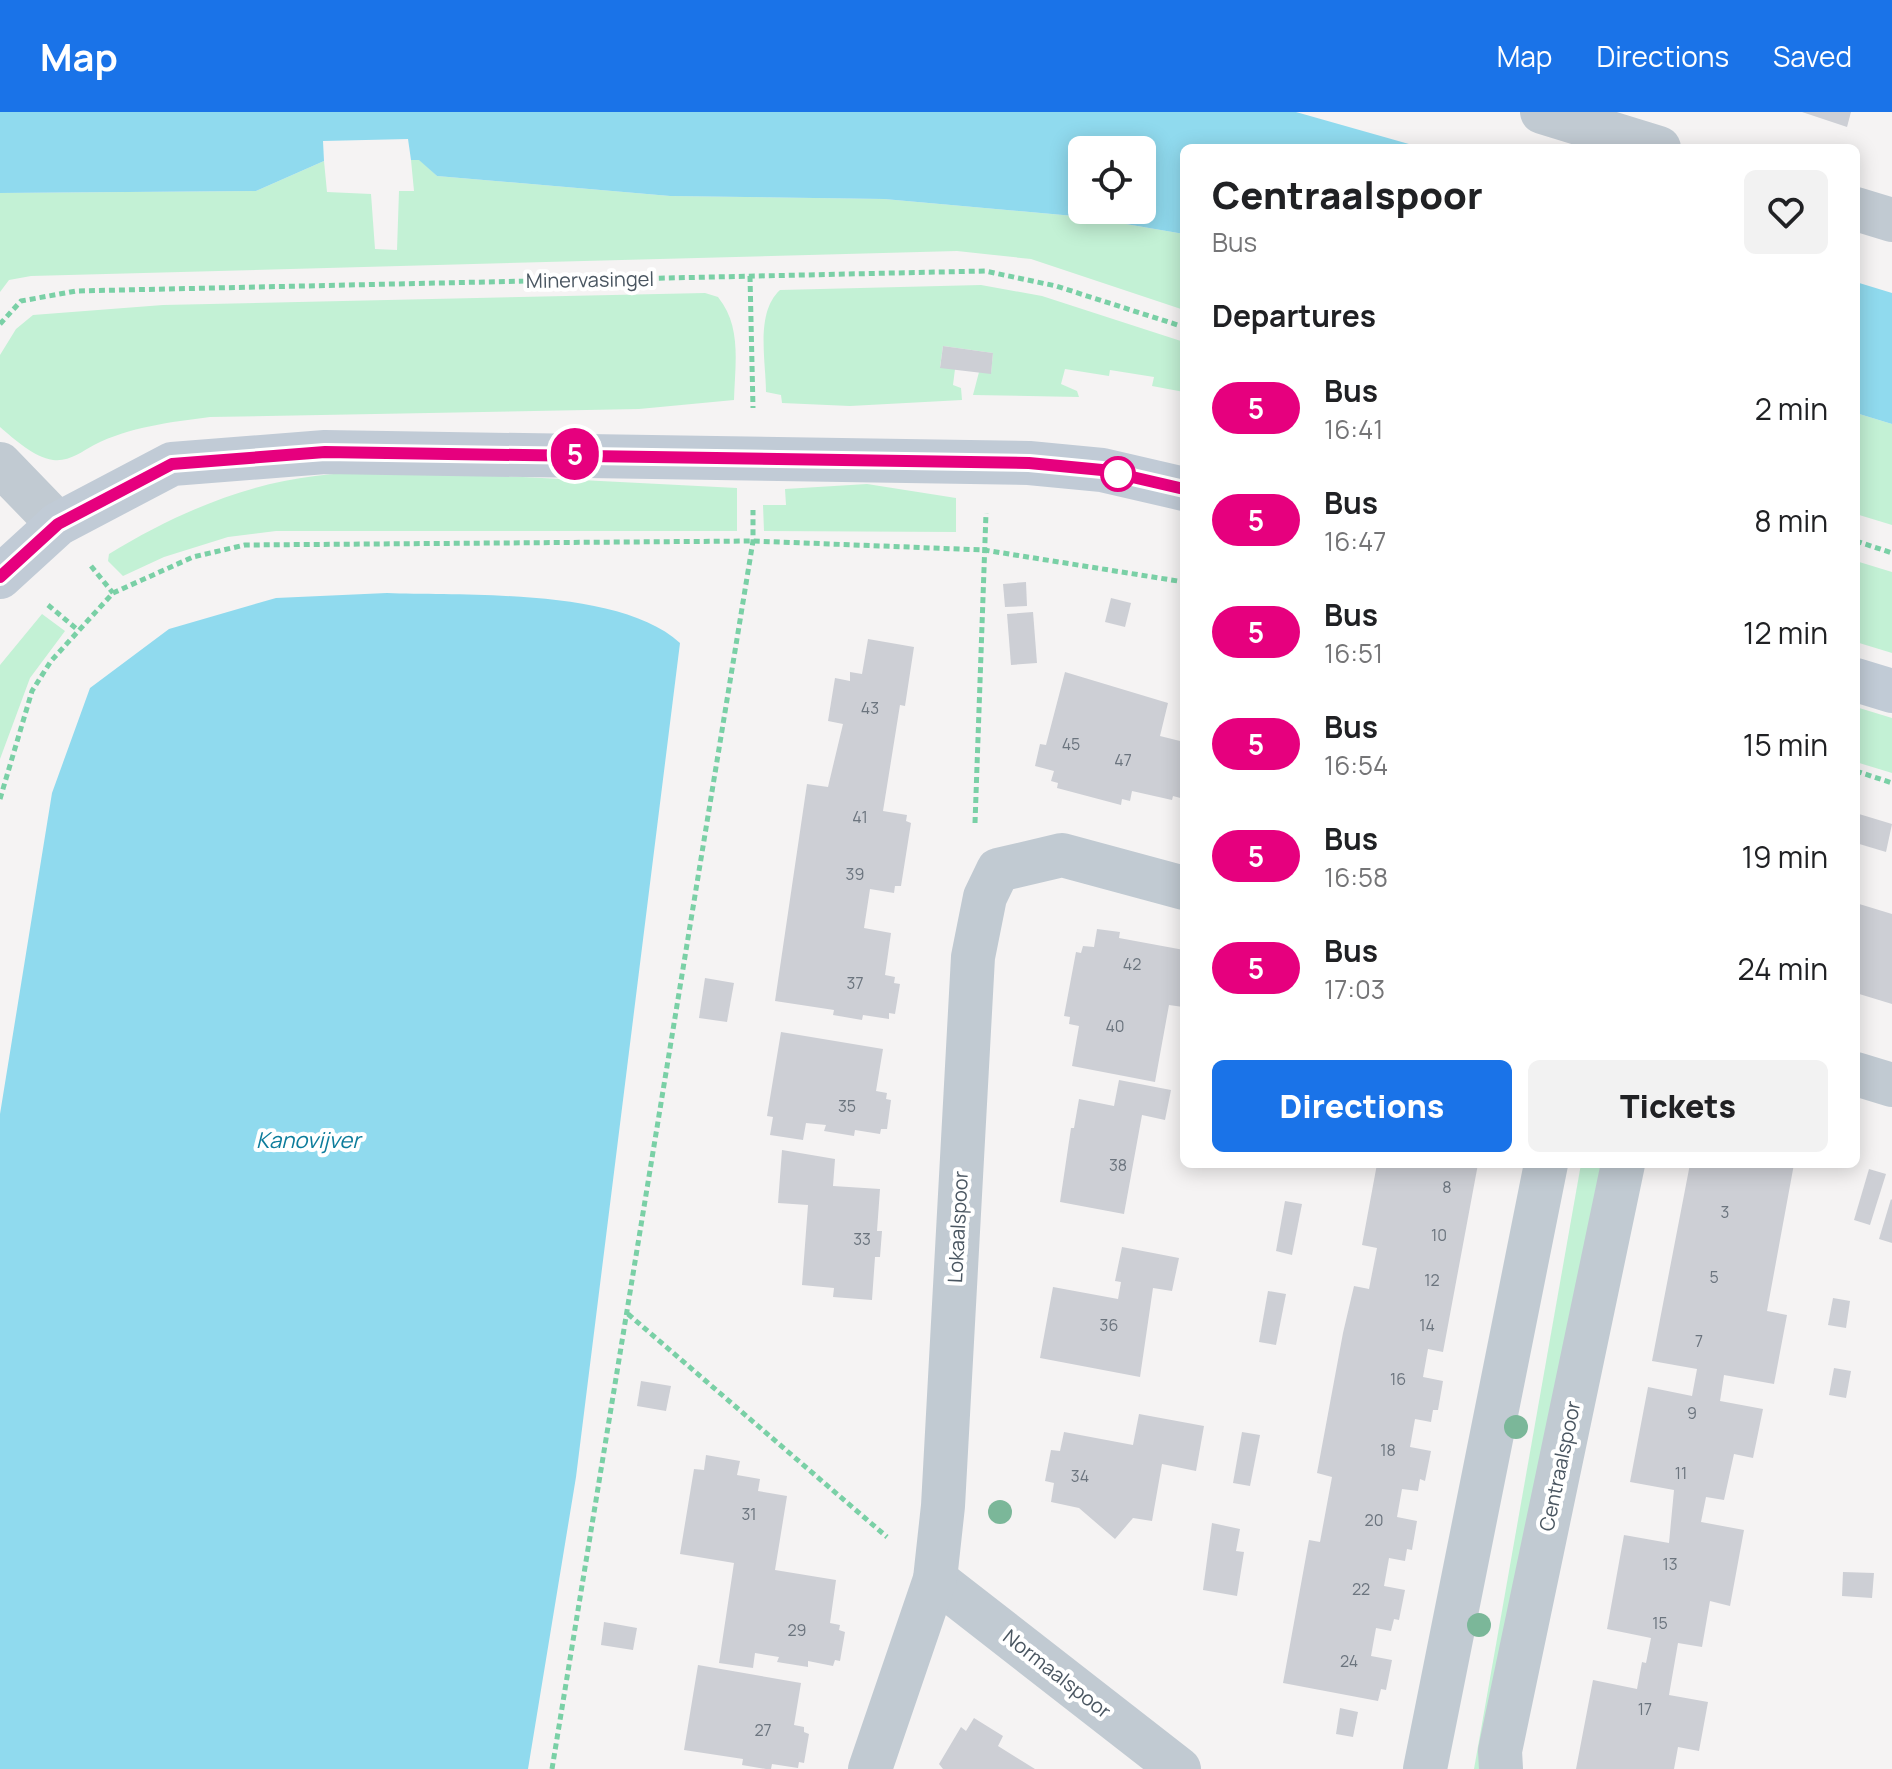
<!DOCTYPE html>
<style>
body{margin:0;font-family:Manrope,sans-serif;background:#f2f2f2;color:#202124;height:100vh;display:flex;flex-direction:column;font-size:30px;white-space:nowrap}
*{box-sizing:border-box;margin:0}
p{font-size:26px;color:#757577}
.icon{flex:none;width:44px;height:44px;fill:none;stroke:currentColor;stroke-width:2;stroke-linecap:round;stroke-linejoin:round}
.map{position:relative;flex:1;overflow:hidden}
.side{position:absolute;left:1180px;top:32px;width:680px;height:1024px;display:flex;flex-direction:column;background:#fff;border-radius:12px;box-shadow:0 4px 20px #0003}
.side>*{flex:none}
.badge{padding:0 16px;border-radius:26px;font-size:28px;line-height:52px}
.fabs{position:absolute;left:1068px;top:24px;display:grid;gap:16px}
.fabs a{display:grid;place-items:center;width:88px;height:88px;border-radius:12px;background:#fff;box-shadow:0 4px 20px #0003;font-size:40px}
.map>.badge{position:absolute;translate:-50% -50%;box-shadow:0 0 0 4px #fff}
h2{padding:0 32px;font-size:30px;line-height:72px}
.round{display:grid;place-items:center;flex:none;width:84px;height:84px;border-radius:12px;background:#f2f2f2}
.overview{display:flex;align-items:center;justify-content:space-between;height:136px;padding:0 32px}
h1{font-size:38px;font-weight:800;line-height:60px}
.button{display:flex;gap:16px;margin-top:auto;padding:16px 32px}
.button a{flex:1;height:92px;border-radius:12px;background:#1a73e8;color:#fff;font-size:32px;font-weight:800;line-height:92px;text-align:center}
.button a+a{background:#f2f2f2;color:#202124}
ul{padding:0;list-style:none}
li{display:flex;align-items:center;gap:24px;height:112px;padding:0 32px}
li div{flex:1}
li b{display:block;font-size:30px}
li em{font-style:normal}
li .badge{min-width:88px;font-weight:700;text-align:center}
header{display:flex;align-items:center;gap:48px;box-sizing:border-box;height:112px;padding:0 40px;background:#1a73e8;color:#fff}
header strong{font-size:38px}
nav{display:flex;gap:44px;margin-inline-start:auto;font-size:28px}
.map>svg:first-child{display:block}
.green{fill:#c3f1d5}
.water{fill:#90daee;fill-rule:evenodd}
.building{fill:#cdcfd5}
.lines{fill:none;stroke-linecap:round;stroke-linejoin:round}
.path{stroke:#7ad0a6;stroke-width:5;stroke-dasharray:6 4;stroke-linecap:butt}
.street{stroke:#c1cad2;stroke-width:44}
.secondary{stroke:#c1cbd6;stroke-width:44}
.tree{fill:#7bb799}
.line-casing{stroke:#fff;stroke-width:18}
.line{stroke:#e6007e;stroke-width:12}
.stop-dot{fill:#fff;stroke:#e6007e;stroke-width:4}
.labels{text-anchor:middle;stroke-width:8;stroke-linejoin:round;paint-order:stroke}
.number-label{font-size:16px;fill:#6b747e}
.street-label{font-size:20px;fill:#4a5661;stroke:#fff}
.water-label{font-size:22px;font-style:italic;fill:#0c7c9b;stroke:#fff}
</style>
<header>
<strong>Map</strong>
<nav><a>Map</a><a>Directions</a><a>Saved</a></nav>
</header>
<div class="map">
<svg width="1892" height="1657" viewBox="0 0 1892 1657">
<rect width="100%" height="100%" fill="#f5f3f3"/>
<g class="green">
<polygon points="419,47 437,64 670,84 884,87 1085,105 1184,122 1184,198 1031,147 957,139 31,164 9,168 0,180 0,81 256,79 324,49 327,80 371,82 375,137 397,138 399,79 414,79 411,48"/>
<path d="M981 173 1042 184 1184 230V280L1152 274 1154 265 1110 258 1109 264 1065 257 1061 272 1077 279 1079 285 973 283 979 260 991 261 993 241 943 234 940 255 955 257 953 273 961 276 962 288 850 294 782 291 781 283 766 280C766 249 755 201 780 178Z"/>
<path d="M705 181 718 185C742 215 735 251 734 288L639 297 210 305C171 310 129 315 94 333 81 340 69 350 53 348 34 345 15 328 0 315V243L16 217 33 203 163 193Z"/>
<polygon points="1856,301 1892,312 1892,413 1856,402"/>
<path d="M482 363 737 376V419H276L228 425 164 445 123 464 108 449 109 442C173 403 241 373 315 364 369 357 428 363 482 363Z"/>
<polygon points="867,372 956,386 956,420 764,419 763,393 786,393 785,377"/>
<polygon points="1856,449 1892,460 1892,541 1856,530"/>
<polygon points="42,502 65,519 30,566 0,647 0,553"/>
<polygon points="1856,595 1892,606 1892,661 1856,650"/>
<polygon points="1581,1052 1601,1052 1489,1657 1474,1657"/>
</g>
<g class="water">
<path d="M0 0H1296L1423 36H1184V122L1085 105 884 87 670 84 437 64 419 48H411L408 27 323 29 324 49 256 79 0 81ZM1142 38V98H1082V38Z"/>
<polygon points="1856,170 1892,181 1892,312 1856,301"/>
<path d="M387 481C467 484 620 476 680 531L576 1365 528 1657H0V1002L52 681 90 576 169 517 276 486Z"/>
</g>
<g class="building">
<polygon points="1802,0 1851,0 1847,15"/>
<polygon points="943,234 993,241 991,262 940,256"/>
<polygon points="1026,470 1027,494 1005,495 1003,472"/>
<polygon points="1111,486 1131,491 1125,515 1105,510"/>
<polygon points="1033,500 1037,551 1011,553 1007,502"/>
<polygon points="868,527 914,535 905,594 900,593 883,699 907,703 906,709 911,711 901,774 895,774 894,781 870,777 864,816 891,821 885,863 895,865 894,871 900,872 895,902 889,901 889,907 863,903 862,908 833,903 834,898 775,889 807,672 828,675 843,612 828,609 835,566 850,569 850,560 862,562"/>
<polygon points="1065,560 1168,591 1160,624 1184,630 1184,687 1173,684 1172,688 1132,679 1130,689 1122,687 1121,693 1057,676 1058,671 1051,669 1054,659 1035,654 1040,632 1046,633"/>
<polygon points="1859,702 1892,712 1886,740 1856,731"/>
<polygon points="1856,791 1892,802 1892,892 1856,881"/>
<polygon points="1097,817 1120,820 1119,826 1184,838 1183,895 1169,893 1155,970 1072,954 1079,914 1069,912 1070,905 1064,904 1076,840 1081,841 1083,834 1094,835"/>
<polygon points="705,866 734,871 727,910 699,906"/>
<polygon points="781,920 883,937 876,979 887,981 886,987 891,988 887,1017 881,1017 880,1022 855,1018 854,1024 824,1019 826,1013 806,1011 803,1028 770,1023 773,1005 767,1004"/>
<polygon points="1119,968 1171,978 1165,1008 1142,1003 1124,1102 1060,1090 1071,1016 1074,1016 1079,987 1114,994"/>
<polygon points="782,1038 835,1047 833,1074 880,1077 877,1119 882,1119 880,1145 875,1145 872,1188 833,1185 834,1176 802,1173 808,1093 778,1091"/>
<polygon points="1377,1052 1478,1052 1443,1240 1428,1237 1423,1265 1443,1269 1438,1298 1433,1298 1431,1310 1415,1307 1410,1335 1431,1339 1425,1369 1420,1367 1418,1379 1402,1377 1397,1405 1417,1409 1412,1438 1407,1437 1405,1449 1389,1446 1384,1474 1405,1478 1399,1508 1394,1507 1391,1519 1376,1516 1371,1544 1392,1548 1386,1578 1381,1577 1378,1589 1283,1571 1309,1428 1320,1430 1332,1365 1317,1361 1343,1221 1354,1174 1369,1177 1377,1136 1362,1133"/>
<polygon points="1690,1052 1794,1052 1767,1199 1787,1203 1774,1272 1724,1263 1720,1289 1763,1297 1753,1346 1734,1342 1724,1388 1706,1385 1701,1410 1744,1418 1730,1494 1710,1489 1702,1535 1678,1531 1669,1583 1708,1590 1699,1639 1678,1635 1674,1657 1576,1657 1593,1568 1637,1577 1642,1550 1646,1551 1651,1526 1607,1517 1624,1423 1669,1431 1674,1378 1630,1370 1648,1275 1692,1284 1697,1257 1652,1249"/>
<polygon points="1869,1057 1886,1062 1870,1113 1854,1108"/>
<polygon points="1891,1087 1892,1088 1892,1131 1879,1127"/>
<polygon points="1285,1089 1302,1092 1292,1143 1276,1139"/>
<polygon points="1122,1135 1179,1146 1172,1179 1153,1176 1140,1265 1040,1246 1053,1175 1118,1187 1121,1170 1115,1169"/>
<polygon points="1268,1179 1286,1182 1276,1233 1259,1230"/>
<polygon points="1833,1186 1850,1189 1846,1216 1828,1213"/>
<polygon points="1834,1256 1851,1259 1846,1286 1829,1283"/>
<polygon points="641,1269 671,1274 666,1299 637,1294"/>
<polygon points="1139,1302 1204,1314 1196,1359 1162,1352 1152,1409 1133,1406 1115,1427 1079,1396 1051,1390 1054,1371 1045,1369 1051,1338 1060,1339 1064,1320 1133,1333"/>
<polygon points="1242,1320 1260,1323 1250,1374 1233,1371"/>
<polygon points="706,1343 740,1349 737,1363 760,1367 758,1379 787,1384 775,1458 836,1468 830,1511 840,1513 839,1518 845,1520 840,1549 835,1548 833,1554 808,1549 808,1555 777,1550 779,1545 755,1541 753,1556 719,1551 734,1451 680,1442 694,1357 704,1358"/>
<polygon points="1212,1411 1240,1417 1236,1439 1244,1440 1237,1484 1203,1478"/>
<polygon points="1843,1460 1874,1461 1872,1486 1842,1484"/>
<polygon points="604,1510 637,1516 633,1538 601,1533"/>
<polygon points="698,1553 801,1571 794,1613 804,1615 804,1620 809,1622 804,1651 799,1650 798,1656 772,1652 771,1657 766,1657 742,1653 743,1647 684,1638"/>
<polygon points="1340,1596 1358,1600 1353,1625 1336,1622"/>
<polygon points="974,1606 1003,1624 998,1634 1035,1657 943,1657 939,1652 961,1615 966,1619"/>
</g>
<g class="lines">
<g class="path">
<polyline points="750,164 753,296"/>
<polyline points="0,212 21,189 76,179 985,159 1056,174 1184,215"/>
<polyline points="1856,429 1892,441"/>
<polyline points="91,454 113,481"/>
<polyline points="48,493 78,518"/>
<polyline points="1856,659 1892,671"/>
<polyline points="0,687 32,579 51,549 113,481 193,445 245,433 753,429 984,438 1184,470"/>
<polyline points="975,711 986,401"/>
<polyline points="628,1202 887,1425"/>
<polyline points="552,1657 753,429 753,398"/>
</g>
<g class="street">
<polyline points="1542,0 1659,36"/>
<polyline points="1856,97 1892,108"/>
<polyline points="0,352 58,412"/>
<polyline points="1856,962 1892,973"/>
<polyline points="935,1467 1179,1657"/>
<polyline points="870,1657 935,1467 943,1394 973,845 985,785 998,758 1062,743 1184,776"/>
<polyline points="1425,1657 1546,1052"/>
<polyline points="1501,1657 1500,1639 1623,1052"/>
</g>
<g class="secondary">
<polyline points="0,465 58,412 172,352 325,340 1029,351 1102,358 1184,377"/>
<polyline points="1856,568 1892,579"/>
</g>
</g>
<g class="tree">
<circle cx="1516" cy="1315" r="12"/>
<circle cx="1000" cy="1400" r="12"/>
<circle cx="1479" cy="1513" r="12"/>
</g>
<g class="lines">
<g class="line-casing">
<polyline id="line" points="0,465 58,412 172,352 325,340 1029,351 1102,358 1184,377"/>
</g>
<use href="#line" class="line"/>
</g>
<circle class="stop-dot" cx="1118" cy="362" r="16"/>
<g class="labels">
<g class="number-label">
<text x="870" y="602">43</text>
<text x="1071" y="638">45</text>
<text x="1123" y="654">47</text>
<text x="860" y="711">41</text>
<text x="855" y="768">39</text>
<text x="1132" y="858">42</text>
<text x="855" y="877">37</text>
<text x="1115" y="920">40</text>
<text x="847" y="1000">35</text>
<text x="1118" y="1059">38</text>
<text x="1447" y="1081">8</text>
<text x="1725" y="1106">3</text>
<text x="1439" y="1129">10</text>
<text x="862" y="1133">33</text>
<text x="1714" y="1171">5</text>
<text x="1432" y="1174">12</text>
<text x="1109" y="1219">36</text>
<text x="1427" y="1219">14</text>
<text x="1699" y="1235">7</text>
<text x="1398" y="1273">16</text>
<text x="1692" y="1307">9</text>
<text x="1388" y="1344">18</text>
<text x="1681" y="1367">11</text>
<text x="1080" y="1370">34</text>
<text x="749" y="1408">31</text>
<text x="1374" y="1414">20</text>
<text x="1670" y="1458">13</text>
<text x="1361" y="1483">22</text>
<text x="1660" y="1517">15</text>
<text x="797" y="1524">29</text>
<text x="1349" y="1555">24</text>
<text x="1645" y="1603">17</text>
<text x="763" y="1624">27</text>
</g>
<g class="street-label">
<text transform="translate(590 168) rotate(-1)" y="7">Minervasingel</text>
<text transform="translate(958 1115) rotate(-87)" y="7">Lokaalspoor</text>
<text transform="translate(1560 1354) rotate(-78)" y="7">Centraalspoor</text>
<text transform="translate(1057 1562) rotate(38)" y="7">Normaalspoor</text>
</g>
<g class="water-label">
<text x="308" y="1036">Kanovijver</text>
</g>
</g>
</svg>
<div class="fabs">
<a><svg class="icon" aria-label="locate" viewBox="0 0 24 24"><circle cx="12" cy="12" r="6"/><path d="M12 2v4M12 18v4M2 12h4M18 12h4"/></svg></a>
</div>
<b class="badge" style="left:575px;top:342px;background:#e6007e;color:#fff">5</b>
<section class="side">
<div class="overview"><div><h1>Centraalspoor</h1><p>Bus</p></div><a class="round"><svg class="icon" aria-label="heart" viewBox="0 0 24 24"><path d="M12 20l-8-8c-3-5 5-10 8-4 3-6 11-1 8 4z"/></svg></a></div>
<h2>Departures</h2>
<ul>
<li><span class="badge" style="background:#e6007e;color:#fff">5</span><div><b>Bus</b><p>16:41</p></div><em>2 min</em></li>
<li><span class="badge" style="background:#e6007e;color:#fff">5</span><div><b>Bus</b><p>16:47</p></div><em>8 min</em></li>
<li><span class="badge" style="background:#e6007e;color:#fff">5</span><div><b>Bus</b><p>16:51</p></div><em>12 min</em></li>
<li><span class="badge" style="background:#e6007e;color:#fff">5</span><div><b>Bus</b><p>16:54</p></div><em>15 min</em></li>
<li><span class="badge" style="background:#e6007e;color:#fff">5</span><div><b>Bus</b><p>16:58</p></div><em>19 min</em></li>
<li><span class="badge" style="background:#e6007e;color:#fff">5</span><div><b>Bus</b><p>17:03</p></div><em>24 min</em></li>
</ul>
<div class="button"><a>Directions</a><a>Tickets</a></div>
</section>
</div>
